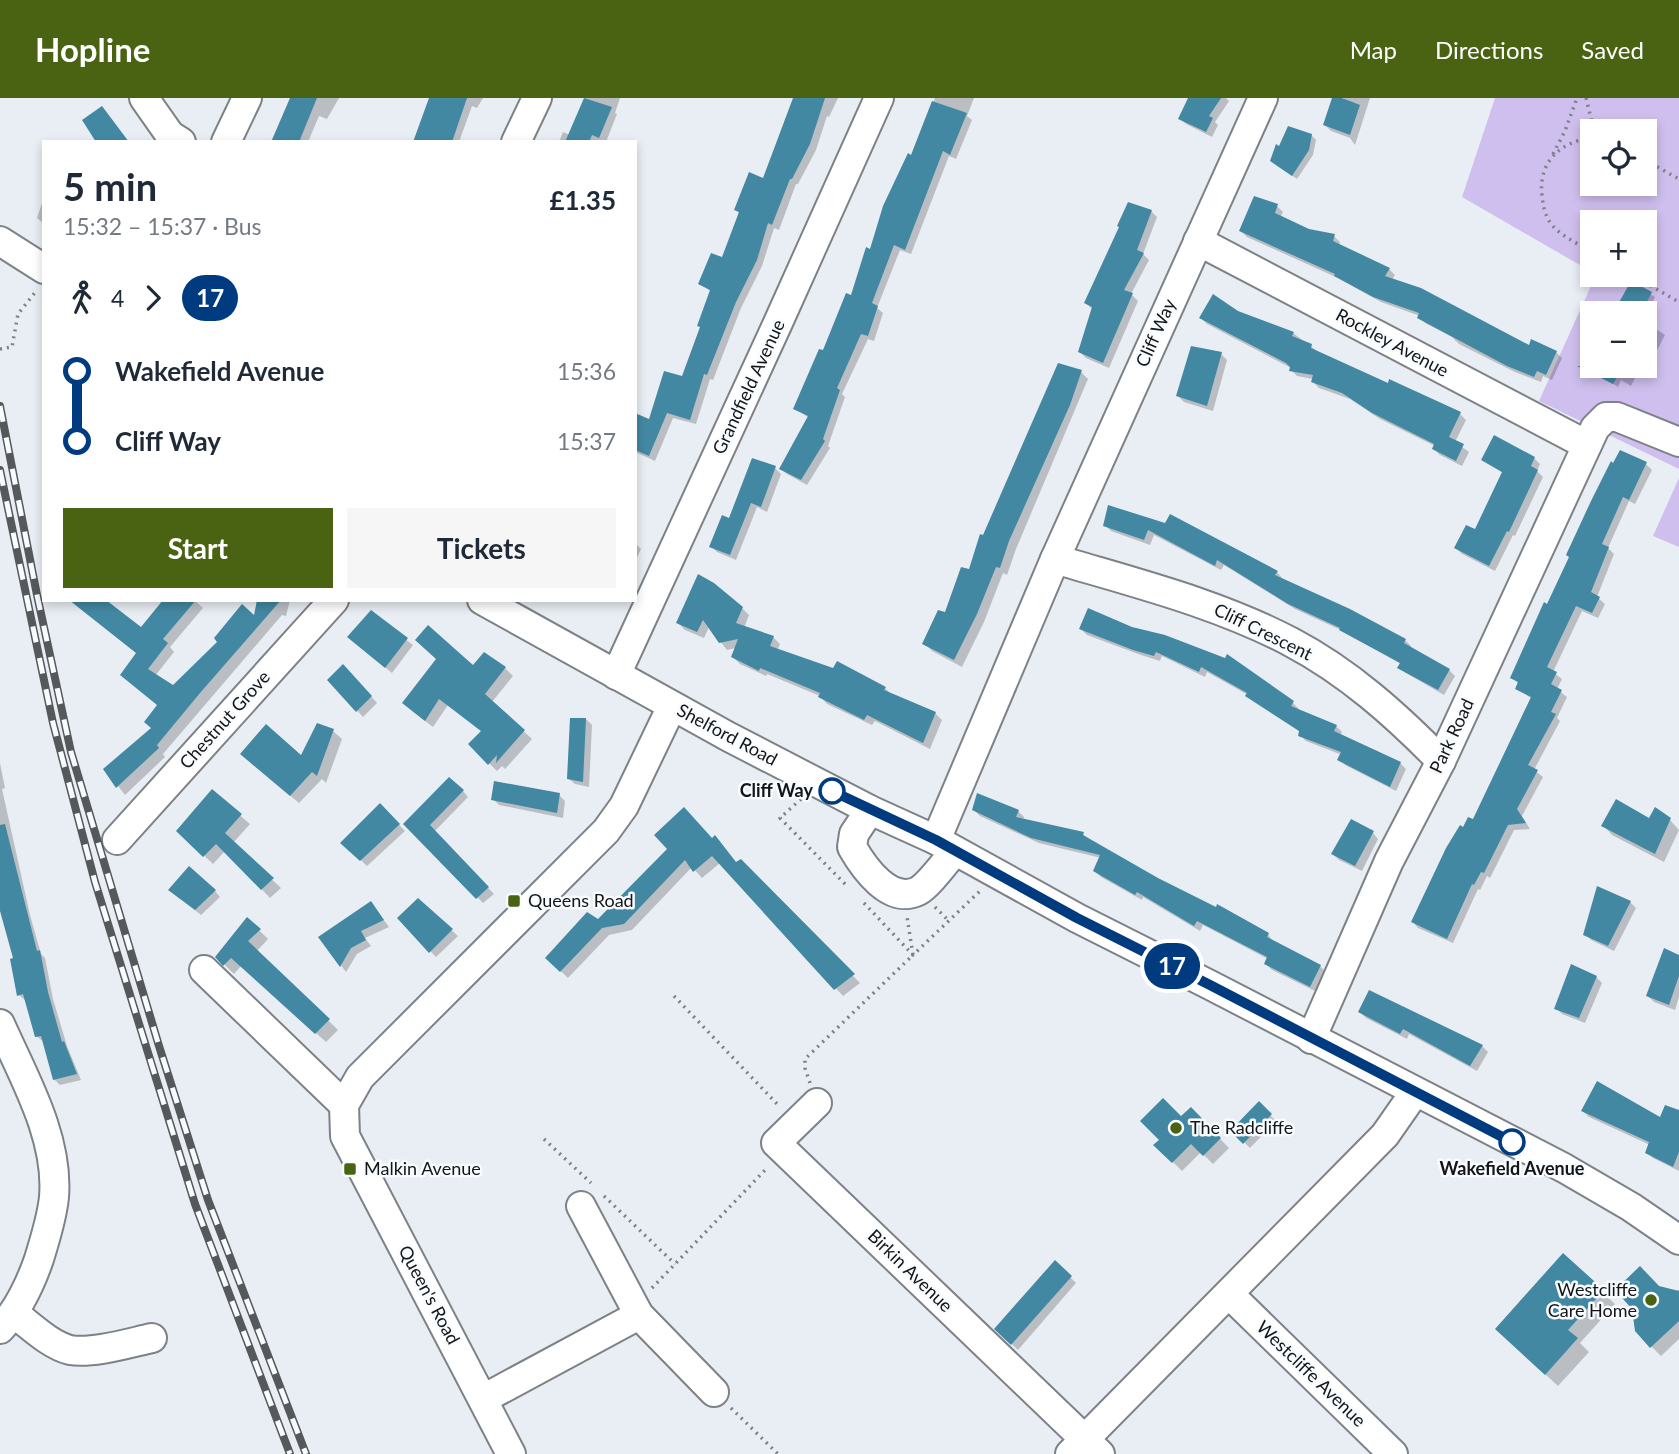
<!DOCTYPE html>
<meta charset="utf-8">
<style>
body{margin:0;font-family:Lato,sans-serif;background:#f6f6f7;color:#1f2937;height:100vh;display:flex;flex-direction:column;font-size:26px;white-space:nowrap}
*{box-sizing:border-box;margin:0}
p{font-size:23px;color:#747a83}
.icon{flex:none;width:38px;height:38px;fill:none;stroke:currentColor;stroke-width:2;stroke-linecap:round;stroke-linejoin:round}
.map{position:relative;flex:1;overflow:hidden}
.panel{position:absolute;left:42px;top:42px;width:595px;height:462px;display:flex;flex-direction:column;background:#fff;border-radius:0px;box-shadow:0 4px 10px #0003}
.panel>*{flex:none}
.badge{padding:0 14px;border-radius:23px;font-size:24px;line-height:46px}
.buttons{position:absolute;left:1580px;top:21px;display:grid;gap:14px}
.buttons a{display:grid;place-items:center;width:77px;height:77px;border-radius:0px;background:#fff;box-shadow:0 4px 10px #0003;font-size:35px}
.map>.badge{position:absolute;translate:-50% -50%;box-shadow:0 0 0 4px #fff}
.legs{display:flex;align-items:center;gap:10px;height:77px;padding:0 21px;font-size:23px}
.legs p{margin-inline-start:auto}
.headline{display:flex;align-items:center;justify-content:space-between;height:119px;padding:0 21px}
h1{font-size:38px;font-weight:700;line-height:52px}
.primary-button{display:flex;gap:14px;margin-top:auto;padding:14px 21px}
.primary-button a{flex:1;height:80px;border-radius:0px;background:#496313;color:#fff;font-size:28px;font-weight:700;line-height:80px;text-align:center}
.primary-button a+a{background:#f6f6f7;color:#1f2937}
ul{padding:0 21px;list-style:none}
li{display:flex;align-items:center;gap:24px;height:70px;font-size:26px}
li i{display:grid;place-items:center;width:10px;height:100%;margin:0 9px;background:currentColor}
li i::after{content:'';width:18px;height:18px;margin:-9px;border:5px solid;border-radius:50%;background:#fff}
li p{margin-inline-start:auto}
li:first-child i{background:linear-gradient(#0000 50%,currentColor 0)}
li:last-child i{background:linear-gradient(currentColor 50%,#0000 0)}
header{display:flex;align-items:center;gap:42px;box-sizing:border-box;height:98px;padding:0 35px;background:#496313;color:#fff}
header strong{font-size:33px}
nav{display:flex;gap:38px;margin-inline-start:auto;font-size:24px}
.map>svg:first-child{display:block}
.green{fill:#cfbfee;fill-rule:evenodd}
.shadow{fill:#0003}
.building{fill:#4388a3}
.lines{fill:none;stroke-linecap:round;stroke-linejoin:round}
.minor-casing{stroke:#7d8287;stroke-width:32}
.path{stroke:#7d8084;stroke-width:3.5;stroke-dasharray:2 5;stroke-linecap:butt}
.minor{stroke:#fff;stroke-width:28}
.rail-casing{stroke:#56595c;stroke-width:8}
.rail{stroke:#f8fcff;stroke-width:5;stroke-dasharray:16;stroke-linecap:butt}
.line-1-casing{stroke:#fff;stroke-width:16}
.line-1{stroke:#003b80;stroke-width:10}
.stop-1-dot{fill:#fff;stroke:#003b80;stroke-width:3.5}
.poi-dot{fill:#496313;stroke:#f8fcff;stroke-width:2.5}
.labels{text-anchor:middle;stroke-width:5;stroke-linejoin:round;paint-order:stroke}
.street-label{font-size:18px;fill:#131517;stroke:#f8fcff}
.stop-label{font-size:18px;font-weight:bold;fill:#131517;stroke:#f8fcff;text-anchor:end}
.poi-label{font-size:18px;fill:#131517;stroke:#f8fcff;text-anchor:start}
</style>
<header>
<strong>Hopline</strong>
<nav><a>Map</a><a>Directions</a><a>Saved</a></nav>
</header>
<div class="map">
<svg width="1679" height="1356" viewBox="0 0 1679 1356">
<rect width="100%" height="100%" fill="#e9eef4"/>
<g class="green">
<path d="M1495 0H1679V371L1539 303 1596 177H1645V124H1592V174L1462 99ZM1592 33H1645V86H1592ZM1592 215H1645V268H1592Z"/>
<polygon points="1679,380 1679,449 1653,438"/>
</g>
<g class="shadow">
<polygon points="291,0 339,0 327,21 319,18 308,44 273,44"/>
<polygon points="446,0 483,0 477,10 472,8 459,44 415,44"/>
<polygon points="585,0 620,0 615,15 617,16 606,44 559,44 563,34 570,37"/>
<polygon points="795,0 838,0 829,19 827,18 816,52 798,86 796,86 779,132 774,130 762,168 741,210 713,282 710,281 696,326 673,320 655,363 635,354 635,317 650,324 683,280 702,230 712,194 700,186 723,161 740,116 736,112 765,82"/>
<polygon points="935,0 974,0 967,18 972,22 956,61 949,58 911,156 900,152 877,210 883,215 874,243 868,241 842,296 845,299 828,348 830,350 807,387 787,376 781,371 809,320 795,310 852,199 912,59"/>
<polygon points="1190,0 1226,0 1229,3 1215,24 1218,27 1212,39 1186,26 1180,20"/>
<polygon points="1334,0 1345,3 1344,0 1370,0 1355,47 1350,40 1331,33 1325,27"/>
<polygon points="1311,37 1316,42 1313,57 1297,81 1276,67 1279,50"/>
<polygon points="44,99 44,126 37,120"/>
<polygon points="1277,108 1283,114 1281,118 1309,133 1334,138 1340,144 1339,147 1389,171 1395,177 1392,182 1529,249 1556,254 1562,260 1552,282 1543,278 1541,284 1515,274 1459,246 1452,239 1425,225 1420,218 1381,204 1338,180 1247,139 1241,133"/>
<polygon points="1151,113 1157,119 1143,156 1149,162 1131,196 1138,203 1109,270 1086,260 1080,254 1092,211 1086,205"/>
<polygon points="1632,185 1655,199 1645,218 1645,215 1615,215"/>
<polygon points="1238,214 1293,235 1317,253 1388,287 1390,284 1460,316 1466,322 1455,344 1469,354 1462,368 1440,357 1434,351 1435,348 1380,321 1350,301 1319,290 1313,284 1313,281 1297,278 1291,272 1291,270 1207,226 1201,220"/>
<polygon points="1645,224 1665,237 1652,262 1646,259 1645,260"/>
<polygon points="1221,256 1227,262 1213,313 1184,304 1178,298"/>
<polygon points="1606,268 1641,268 1631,288 1621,282 1618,289 1601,278"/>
<polygon points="1081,274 1088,281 1016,451 1007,477 1003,475 984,524 962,569 932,553 925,546 946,516 970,473 983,439"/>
<polygon points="1534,360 1540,366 1537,373 1543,379 1515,438 1513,437 1495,473 1462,456 1456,450 1475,433 1503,375 1483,362"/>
<polygon points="1646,366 1652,372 1635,406 1629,403 1608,450 1614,456 1597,499 1605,506 1598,520 1582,513 1553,574 1562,581 1557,591 1567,599 1557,620 1560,623 1534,672 1543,679 1522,718 1530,731 1514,732 1490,780 1487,778 1480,792 1478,791 1453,845 1418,830 1413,824 1464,732 1473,723 1532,601 1517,590 1519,586 1512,579 1571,459"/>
<polygon points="775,370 781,376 767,414 757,409 736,462 717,454 711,448"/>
<polygon points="1110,410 1277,474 1282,480 1281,482 1405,542 1411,548 1410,551 1449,572 1455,578 1444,597 1406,575 1400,569 1401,566 1343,533 1295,511 1224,467 1221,472 1154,437 1150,447 1111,433 1105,427"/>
<polygon points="635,445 641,451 635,464"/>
<polygon points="194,502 203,510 170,549 174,554 155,578 173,590 255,521 259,502 290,502 286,518 282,517 163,656 165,659 125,697 105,671 153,630 159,607 138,556 82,511 141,532"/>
<polygon points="742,510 749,517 744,530 773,539 780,546 777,553 885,590 893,598 935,615 942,622 930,651 875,623 872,627 827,606 820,598 767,576 766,578 740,566 733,559 736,550 727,552 709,529 704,540 685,532 678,525"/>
<polygon points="1089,513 1293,605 1299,611 1298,612 1336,628 1342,634 1340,638 1400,665 1406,671 1396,693 1345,667 1340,661 1342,657 1306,643 1300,637 1301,634 1254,603 1248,597 1207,574 1205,579 1162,558 1160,563 1141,557 1087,537 1081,531"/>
<polygon points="371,515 413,547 392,575 356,545"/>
<polygon points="505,570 513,578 492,604 532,641 505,671 502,668 497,673 470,646 482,634 448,607 433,629 412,613"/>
<polygon points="349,574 377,605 363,619 330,582"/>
<polygon points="586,621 592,627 589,689 575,686 568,680"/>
<polygon points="333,633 342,641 326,685 322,681 299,705 251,665 302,660"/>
<polygon points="0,665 5,690 2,691 30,817 41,856 45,860 53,901 67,948 81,982 60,987 54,981 44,944 36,938 26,903 19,897 15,862 0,807"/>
<polygon points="212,693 250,726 233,745 281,790 270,800 225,753 213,766 178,733"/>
<polygon points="463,693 468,699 434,734 494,796 483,805 405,726"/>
<polygon points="559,697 565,703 563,720 499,707 493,701"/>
<polygon points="380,707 405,733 367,768 343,745"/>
<polygon points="974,712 1018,713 1024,719 1023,722 1083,736 1090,743 1157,781 1268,836 1273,844 1320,868 1326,874 1317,894 1272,872 1266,866 1268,861 1203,827 1200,833 1143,799 1142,802 1101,779 1095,773 1101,760 1039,745 980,718"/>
<polygon points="1670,722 1679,732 1664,764 1612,737 1603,727"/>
<polygon points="1373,735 1378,741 1362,773 1339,762 1333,756"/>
<polygon points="712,742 737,766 741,763 860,885 843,898 720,765 702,780 692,769 632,832 609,837 568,880 547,860"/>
<polygon points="215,793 220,799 201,817 176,797"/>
<polygon points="418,802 458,838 436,859 399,820"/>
<polygon points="1630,804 1636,810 1614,853 1591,842 1585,836"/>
<polygon points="371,805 389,829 365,840 371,848 357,856 346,874 320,839"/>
<polygon points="259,832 268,841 257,853 338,932 326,944 241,868 234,876 217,859"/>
<polygon points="1679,859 1679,899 1675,912 1654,904 1648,898"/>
<polygon points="1596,879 1602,885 1585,925 1562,916 1556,910"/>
<polygon points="1360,914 1482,948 1488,954 1477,973 1409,936 1407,941 1366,920"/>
<polygon points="1259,1006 1276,1023 1250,1050 1233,1033"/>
<polygon points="1191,1011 1229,1050 1213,1066 1201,1054 1182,1073 1156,1047"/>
<polygon points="1583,1013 1661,1021 1679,1014 1679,1073 1653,1060 1647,1054 1650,1047 1589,1019"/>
<polygon points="1563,1158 1615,1206 1580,1245 1589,1254 1558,1288 1510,1244"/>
<polygon points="1055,1164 1076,1185 1018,1252 996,1231"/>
<polygon points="1659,1190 1673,1193 1679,1192 1679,1241 1661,1258 1651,1248"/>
</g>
<g class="building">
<polygon points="290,0 317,0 299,44 271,44"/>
<polygon points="429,0 467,0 452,44 413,44"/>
<polygon points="584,0 612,9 599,40 592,37 589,44 565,44"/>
<polygon points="793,0 825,0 810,46 792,81 790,81 772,127 768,125 757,162 736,204 707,277 704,276 690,322 667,315 649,358 635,352 635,315 649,321 664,273 682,278 700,229 697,228 710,192 698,186 711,155 722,159 739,114 734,112 749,74 763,80"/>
<polygon points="1188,0 1221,0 1209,18 1213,20 1206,34 1178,21"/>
<polygon points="1332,0 1342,0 1360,7 1350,37 1323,27"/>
<polygon points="932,3 967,15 950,57 943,53 905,152 894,147 872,205 878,208 868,238 861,236 837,290 840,292 823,341 825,343 801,382 779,371 808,318 793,311 819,251 823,252 846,195 851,197 866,149 870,151 883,108 908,55 911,57"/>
<polygon points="102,8 129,44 96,44 82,22"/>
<polygon points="1288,28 1312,36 1309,52 1292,78 1270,63 1276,46 1279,48"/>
<polygon points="1254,98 1278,106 1275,115 1309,131 1335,136 1333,143 1390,170 1385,178 1421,190 1529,247 1531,241 1557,253 1546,277 1537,273 1534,279 1507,268 1417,220 1419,215 1373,199 1334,178 1335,176 1239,133"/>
<polygon points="1128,104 1152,112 1137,152 1144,155 1124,192 1133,195 1103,265 1078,254 1092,209 1084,205 1119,129 1117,128"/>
<polygon points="1631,183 1652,194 1641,215 1613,215"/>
<polygon points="1213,196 1238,213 1294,234 1292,238 1312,246 1311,250 1388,285 1389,281 1461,314 1449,339 1464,346 1456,363 1432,351 1434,346 1372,315 1342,295 1311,284 1313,277 1289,273 1290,269 1286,265 1199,220"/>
<polygon points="1191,248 1222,254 1207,308 1176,298"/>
<polygon points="1058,265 1082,272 1070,307 1009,443 1000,470 996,469 977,516 954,562 922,546 938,512 945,514 961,469 969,471 980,436 983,437"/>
<polygon points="1577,268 1624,268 1613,286"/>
<polygon points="1494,337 1535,359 1531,368 1538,372 1509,434 1507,433 1489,468 1454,450 1466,427 1475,431 1502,374 1481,362"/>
<polygon points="1620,352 1647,364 1629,402 1623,399 1602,446 1609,449 1591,494 1600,499 1592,515 1576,508 1547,569 1557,574 1551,586 1562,592 1551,614 1556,616 1528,667 1538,672 1517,711 1526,725 1508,727 1484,775 1481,774 1474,787 1472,786 1447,841 1411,824 1446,750 1460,727 1463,729 1468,719 1473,721 1531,599 1515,591 1518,584 1510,580 1544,504 1547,506 1569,459 1566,457 1591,403 1611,363 1613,365"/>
<polygon points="752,360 776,368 761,409 751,405 730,457 709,449 722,417 729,420"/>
<polygon points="1108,407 1165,425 1170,416 1278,473 1275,477 1350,511 1406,541 1404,545 1450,571 1438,592 1397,570 1400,565 1339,532 1340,530 1288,506 1217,462 1215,468 1148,432 1144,442 1103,428"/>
<polygon points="698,476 714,485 743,509 736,525 774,538 770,548 833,570 837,563 886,589 884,592 936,614 923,645 867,617 864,622 818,599 820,595 760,570 759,573 731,559 738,541 719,545 703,522 697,534 676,525"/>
<polygon points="69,502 106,502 141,529 163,502 196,502 163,541 168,545 148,571 173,587 217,544 214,540 242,506 254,517 257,502 281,502 200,595 157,647 159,650 116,690 103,671 151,630 144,624 157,607 120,577 136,555"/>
<polygon points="1088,510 1132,529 1165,537 1225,560 1227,556 1294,603 1291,608 1337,627 1334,633 1401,664 1390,689 1337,662 1341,654 1298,638 1299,633 1245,598 1247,595 1201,569 1199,574 1156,554 1154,558 1133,552 1079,531"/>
<polygon points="371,512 408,540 385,570 347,539"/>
<polygon points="428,527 473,567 484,554 506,569 485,596 525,632 496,665 497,657 488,667 468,646 481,633 439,601 425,623 402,605 436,561 415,542"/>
<polygon points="343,566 372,598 356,614 327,582"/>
<polygon points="570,620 586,620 583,684 567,681"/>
<polygon points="317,625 334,631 317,678 312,674 290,698 240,656 266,626 301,657"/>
<polygon points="449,679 464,692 430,727 489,789 476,801 403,726"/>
<polygon points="494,683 560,695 557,715 491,702"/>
<polygon points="212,691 242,716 225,735 274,780 261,792 216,746 203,759 176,733"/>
<polygon points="977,695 1019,712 1016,719 1084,734 1083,737 1158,780 1216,809 1217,806 1269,835 1267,839 1321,867 1310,889 1264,866 1267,859 1197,823 1194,828 1137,794 1135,797 1093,773 1100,757 1031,740 972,712"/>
<polygon points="1616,701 1649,720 1655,709 1671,720 1655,756 1601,728"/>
<polygon points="380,705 400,726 360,763 340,745"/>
<polygon points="684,709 712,740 715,737 736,764 741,761 855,876 834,892 712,758 693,774 685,762 624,826 602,830 560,874 545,860 587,814 598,821 667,751 654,737"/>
<polygon points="1351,721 1374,733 1355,768 1331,756"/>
<polygon points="5,726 37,853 40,852 48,894 62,944 64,943 77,976 53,982 41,938 35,939 23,896 17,898 10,861 13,860 0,813 0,727"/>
<polygon points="189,768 216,792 195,812 168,792"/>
<polygon points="1597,788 1631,803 1608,848 1583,837"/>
<polygon points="418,800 453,831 429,855 397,820"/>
<polygon points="371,803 384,822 361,833 366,842 351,850 340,869 318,839"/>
<polygon points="247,819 261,831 248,843 330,921 315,936 231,860 223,868 215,859"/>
<polygon points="1664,850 1679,857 1679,878 1669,907 1646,898"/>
<polygon points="1571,866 1597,878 1579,920 1554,911"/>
<polygon points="1369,892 1483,947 1470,968 1403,931 1400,936 1358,914"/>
<polygon points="1597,983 1660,1019 1665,1007 1679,1012 1679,1054 1673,1069 1645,1055 1649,1044 1581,1013"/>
<polygon points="1163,1000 1181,1018 1191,1009 1221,1040 1203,1058 1191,1046 1172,1065 1153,1047 1159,1042 1140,1023"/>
<polygon points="1259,1003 1272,1016 1243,1046 1230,1033"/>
<polygon points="1563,1155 1604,1192 1568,1232 1578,1240 1545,1277 1495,1231"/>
<polygon points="1055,1162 1072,1178 1011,1247 994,1231"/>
<polygon points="1640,1168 1659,1188 1679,1193 1679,1223 1650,1250 1635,1233 1632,1211 1615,1192"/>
</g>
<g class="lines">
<g class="minor-casing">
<g id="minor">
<polyline points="144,0 170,37 181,44"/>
<polyline points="226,44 247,0"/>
<polyline points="516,44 537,0"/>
<polyline points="0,143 44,171"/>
<polyline points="1198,143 1587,347"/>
<path d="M1055 461C1135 485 1217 505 1291 544 1348 574 1396 617 1441 663"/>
<polyline points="482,502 729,639 870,712 936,742 1077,820 1210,887 1564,1070 1631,1109 1679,1142"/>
<polyline points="616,577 777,227 879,0"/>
<path d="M870 712 854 736 852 749C864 770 890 807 918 793 929 787 946 763 955 753"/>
<polyline points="117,742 334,502"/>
<polyline points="936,742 1055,461 1263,0"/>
<polyline points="204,872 344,1007"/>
<path d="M0 926C23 978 59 1039 54 1099 52 1120 45 1141 39 1161 30 1187 19 1211 0 1231"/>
<polyline points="1311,941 1389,763 1441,663 1595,330 1606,319 1617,319 1679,344"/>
<polyline points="817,1005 776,1045 1100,1356"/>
<polyline points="581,1108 639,1217 714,1294"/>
<polyline points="1229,1196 1393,1356"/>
<path d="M15 1216C31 1228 50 1247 70 1252 93 1256 129 1245 152 1240"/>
<polyline points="483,1301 639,1217"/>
<polyline points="511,1356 345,1038 344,1007 360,979 606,733 624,708 672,608"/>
<polyline points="1070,1356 1385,1037 1415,994"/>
</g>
</g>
<g class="path">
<polyline points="1586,0 1593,28 1596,33"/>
<path d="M1592 40C1561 43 1538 64 1542 97 1543 108 1545 118 1552 127 1562 139 1579 146 1592 154"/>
<polyline points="1553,56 1565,33 1577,0"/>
<polyline points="1645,62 1679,81"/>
<polyline points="1632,177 1679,204"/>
<polyline points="0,251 12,249 18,216 37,192"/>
<polyline points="801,701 780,720 846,787"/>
<polyline points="864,805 913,857 980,793"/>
<polyline points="935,809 947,821"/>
<polyline points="674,898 779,1008"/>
<polyline points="810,985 805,970 805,961 913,857 907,819"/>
<polyline points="544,1041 591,1085"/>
<polyline points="604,1098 675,1166"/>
<polyline points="652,1190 768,1069"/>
<polyline points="731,1310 778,1356"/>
</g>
<use href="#minor" class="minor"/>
<g class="rail-casing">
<g id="rail">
<polyline points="0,308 37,497 71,654 159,948 208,1102 306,1356"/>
<polyline points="0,372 53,625 95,784 195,1106 290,1356"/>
</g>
</g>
<use href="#rail" class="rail"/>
</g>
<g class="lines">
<g class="line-1-casing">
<polyline id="line-1" points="832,693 936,742 1077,820 1210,887 1512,1044"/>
</g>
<use href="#line-1" class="line-1"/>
</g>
<g class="stop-1-dot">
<circle cx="832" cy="693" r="12"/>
<circle cx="1512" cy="1044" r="12"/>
</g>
<g class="poi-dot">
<rect x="507" y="796" width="14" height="14" rx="3.5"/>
<circle cx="1176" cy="1030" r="7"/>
<rect x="343" y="1064" width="14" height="14" rx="3.5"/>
<circle cx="1651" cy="1202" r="7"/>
</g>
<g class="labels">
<g class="street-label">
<text transform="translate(1156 235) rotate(-66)" y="6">Cliff Way</text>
<text transform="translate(1392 245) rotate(28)" y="6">Rockley Avenue</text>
<text transform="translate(749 289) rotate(-65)" y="6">Grandfield Avenue</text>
<text transform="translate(1263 534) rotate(26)" y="6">Cliff Crescent</text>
<text transform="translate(225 622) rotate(-48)" y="6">Chestnut Grove</text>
<text transform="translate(727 637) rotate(28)" y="6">Shelford Road</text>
<text transform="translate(1452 638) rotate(-65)" y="6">Park Road</text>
<text transform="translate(910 1173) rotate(44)" y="6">Birkin Avenue</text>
<text transform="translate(429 1197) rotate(62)" y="6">Queen's Road</text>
<text transform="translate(1311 1276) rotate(44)" y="6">Westcliffe Avenue</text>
</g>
<g class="stop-label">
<text x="813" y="699">Cliff Way</text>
<text x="1512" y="1077" text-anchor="middle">Wakefield Avenue</text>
</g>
<g class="poi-label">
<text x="528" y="809">Queens Road</text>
<text x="1190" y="1036">The Radcliffe</text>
<text x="364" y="1077">Malkin Avenue</text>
<text x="1637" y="1198" text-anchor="end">Westcliffe<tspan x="1637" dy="21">Care Home</tspan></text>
</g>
</g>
</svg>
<div class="buttons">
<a><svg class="icon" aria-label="locate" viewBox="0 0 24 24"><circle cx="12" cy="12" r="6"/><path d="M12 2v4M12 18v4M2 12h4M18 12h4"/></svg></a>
<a>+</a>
<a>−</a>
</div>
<b class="badge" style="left:1172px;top:868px;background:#003b80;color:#fff">17</b>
<section class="panel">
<div class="headline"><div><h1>5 min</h1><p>15:32 – 15:37 · Bus</p></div><b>£1.35</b></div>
<div class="legs"><svg class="icon" aria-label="walk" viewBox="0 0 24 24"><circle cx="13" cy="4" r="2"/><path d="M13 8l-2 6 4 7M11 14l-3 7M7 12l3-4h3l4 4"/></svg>4<svg class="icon" aria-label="forward" viewBox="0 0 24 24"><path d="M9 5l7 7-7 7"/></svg><b class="badge" style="background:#003b80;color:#fff">17</b></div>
<ul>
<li><i style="color:#003b80"></i><b>Wakefield Avenue</b><p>15:36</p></li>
<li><i style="color:#003b80"></i><b>Cliff Way</b><p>15:37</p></li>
</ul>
<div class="primary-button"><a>Start</a><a>Tickets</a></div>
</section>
</div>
